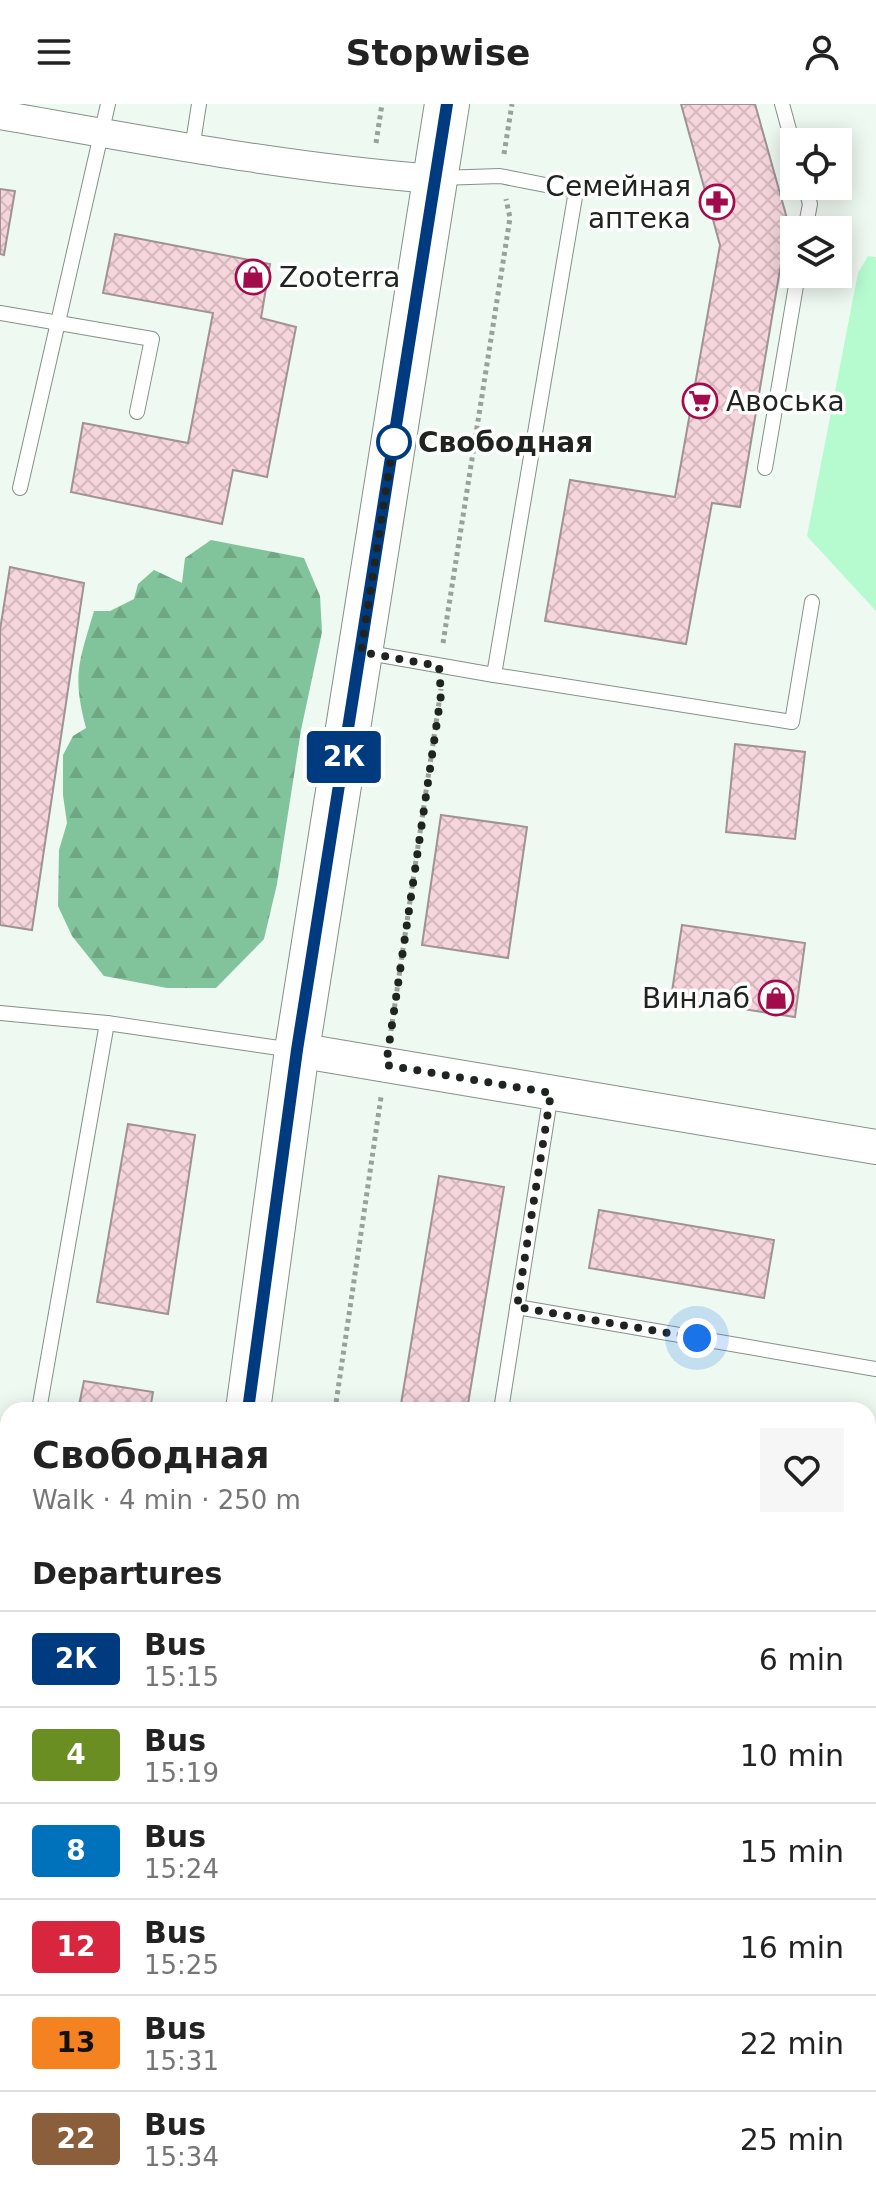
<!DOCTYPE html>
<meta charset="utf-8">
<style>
body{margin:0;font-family:"DejaVu Sans",sans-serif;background:#f6f6f6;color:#222;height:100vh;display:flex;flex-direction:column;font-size:30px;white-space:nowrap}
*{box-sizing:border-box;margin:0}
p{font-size:26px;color:#767676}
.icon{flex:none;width:44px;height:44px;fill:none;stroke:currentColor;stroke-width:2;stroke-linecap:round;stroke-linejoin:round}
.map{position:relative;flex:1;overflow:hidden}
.side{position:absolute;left:0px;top:1298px;width:876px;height:802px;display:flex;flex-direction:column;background:#fff;border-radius:24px 24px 0 0;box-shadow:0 4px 20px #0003}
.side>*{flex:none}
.badge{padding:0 16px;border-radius:6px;font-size:28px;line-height:52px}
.buttons{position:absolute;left:780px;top:24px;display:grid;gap:16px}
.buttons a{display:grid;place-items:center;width:72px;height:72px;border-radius:0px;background:#fff;box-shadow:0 4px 20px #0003;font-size:40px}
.you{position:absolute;width:40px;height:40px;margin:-20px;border:6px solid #fff;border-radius:50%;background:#1a73e8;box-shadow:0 0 0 12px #1a73e833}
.map>.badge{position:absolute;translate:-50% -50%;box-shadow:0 0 0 4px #fff}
h2{padding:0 32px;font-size:30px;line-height:72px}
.round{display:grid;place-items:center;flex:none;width:84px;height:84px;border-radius:0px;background:#f6f6f6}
.head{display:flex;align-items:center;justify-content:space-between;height:136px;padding:0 32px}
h1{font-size:38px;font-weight:800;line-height:60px}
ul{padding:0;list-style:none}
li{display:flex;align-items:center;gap:24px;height:96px;padding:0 32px;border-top:2px solid #e0e0e0}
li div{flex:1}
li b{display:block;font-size:30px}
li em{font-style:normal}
li .badge{min-width:88px;font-weight:700;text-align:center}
header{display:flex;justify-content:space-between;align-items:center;height:104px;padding:0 32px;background:#fff;font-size:36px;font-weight:800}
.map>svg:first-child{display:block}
.forest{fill:url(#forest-firs)}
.green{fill:#b6facf}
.building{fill:url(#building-cross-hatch);stroke:#a09295;stroke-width:2}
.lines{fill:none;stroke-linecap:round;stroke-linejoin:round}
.service-casing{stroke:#859089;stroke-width:16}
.minor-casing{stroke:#859089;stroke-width:30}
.tertiary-casing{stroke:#859089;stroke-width:36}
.primary-casing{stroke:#859089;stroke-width:46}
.path{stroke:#98a19b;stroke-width:5;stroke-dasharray:4 4;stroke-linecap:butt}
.service{stroke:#fff;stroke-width:14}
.minor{stroke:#fff;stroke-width:28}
.tertiary{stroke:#fff;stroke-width:34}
.primary{stroke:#fff;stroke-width:44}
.line-casing{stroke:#fff;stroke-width:18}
.line{stroke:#003b80;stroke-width:12}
.walk{stroke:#202421;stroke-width:8;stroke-dasharray:0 14.4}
.stop-dot{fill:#fff;stroke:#003b80;stroke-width:4}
.labels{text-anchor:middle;stroke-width:7;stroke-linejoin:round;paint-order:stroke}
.poi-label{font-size:28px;fill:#202421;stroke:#fff;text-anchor:end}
.stop-label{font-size:28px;font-weight:bold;fill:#202421;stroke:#fff;text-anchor:start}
</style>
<header><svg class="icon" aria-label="menu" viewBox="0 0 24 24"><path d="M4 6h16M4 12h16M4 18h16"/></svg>Stopwise<svg class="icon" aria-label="person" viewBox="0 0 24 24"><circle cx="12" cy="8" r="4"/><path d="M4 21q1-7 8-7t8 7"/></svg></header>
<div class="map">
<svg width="876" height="2099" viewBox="0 0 876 2099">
<defs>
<pattern id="forest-firs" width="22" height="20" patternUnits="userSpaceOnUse" patternTransform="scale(2)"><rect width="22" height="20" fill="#81c39a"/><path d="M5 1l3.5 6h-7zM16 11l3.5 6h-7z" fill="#6fa784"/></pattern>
<pattern id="building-cross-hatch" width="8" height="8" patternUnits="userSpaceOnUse" patternTransform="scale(2)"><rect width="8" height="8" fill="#f6d6dc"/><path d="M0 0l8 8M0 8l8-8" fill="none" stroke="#d3b8bc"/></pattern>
</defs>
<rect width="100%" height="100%" fill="#eef9f1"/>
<path class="forest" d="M211 436 304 454 320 492 322 528 301 626 277 780 264 835 216 884H167L104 872 72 832 58 802 59 746 67 719 63 691V651L73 632 86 624C72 571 79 558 94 507H110L134 495 138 480 154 466 182 479 185 454Z"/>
<polygon class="green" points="868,152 876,153 876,507 807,432 858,169"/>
<g class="building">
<polygon points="681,0 755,0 788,118 740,403 712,399 686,540 545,517 570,376 675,393 720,141"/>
<polygon points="0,85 15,87 4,151 0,150"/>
<polygon points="115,130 270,160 261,214 296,223 267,373 233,366 222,420 71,388 83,319 188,339 213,209 103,189"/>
<polygon points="10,463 84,479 32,826 0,821 0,526"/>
<polygon points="735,640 805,648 795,735 726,728"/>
<polygon points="441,711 527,723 508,854 422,841"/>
<polygon points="682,821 805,839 795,913 671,894"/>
<polygon points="128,1020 195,1031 168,1210 97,1198"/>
<polygon points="439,1072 504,1083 467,1306 400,1306"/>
<polygon points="599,1106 774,1136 764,1194 589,1164"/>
<polygon points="84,1277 153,1288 150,1306 78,1306"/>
<polygon points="868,1480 876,1481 876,1556 868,1555"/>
<polygon points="0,1532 8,1533 8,1598 0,1597"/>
<polygon points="868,1692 876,1694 876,1762 868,1761"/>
<polygon points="282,2092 342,2092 341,2099 281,2099"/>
<polygon points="488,2092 775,2092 774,2099 526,2099"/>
</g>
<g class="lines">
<g class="service-casing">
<g id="service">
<polyline points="782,0 794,44"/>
<polyline points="192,45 199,0"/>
<polyline points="805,82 810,100 805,126"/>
<polyline points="0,209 152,235 137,308"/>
<polyline points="765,364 798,170"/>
<polyline points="20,384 108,0"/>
<polyline points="363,548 494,571 576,87 500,72 439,74"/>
<polyline points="494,571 792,618 812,498"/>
<polyline points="0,909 107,919 293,946"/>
<polyline points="517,1203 876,1265"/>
<polyline points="39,1306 107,919"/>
<polyline points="501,1306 551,989"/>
<polyline points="0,1457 8,1458"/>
<polyline points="868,1464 876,1466"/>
<polyline points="389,2099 390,2092"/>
</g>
</g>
<g class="minor-casing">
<g id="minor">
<path d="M0 11C144 36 289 64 435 75"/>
<polyline points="0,1908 8,1909"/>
</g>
</g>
<g class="tertiary-casing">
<polyline id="tertiary" points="297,946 876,1043"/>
</g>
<g class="primary-casing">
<g id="primary">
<polyline points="248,1306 297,946 447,0"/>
<polyline points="126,2099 127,2092"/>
</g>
</g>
<g class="path">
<polyline points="376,39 382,0"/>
<polyline points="504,50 512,0"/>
<polyline points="443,539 510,114 506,95"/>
<polyline points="391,927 441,585"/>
<polyline points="335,1306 381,993"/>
<polyline points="209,2099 211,2092"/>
</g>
<use href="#service" class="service"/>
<use href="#minor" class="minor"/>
<use href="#tertiary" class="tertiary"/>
<use href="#primary" class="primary"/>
</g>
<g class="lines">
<g class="line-casing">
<polyline id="line" points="248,1306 297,946 447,0"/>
</g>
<use href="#line" class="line"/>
<polyline class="walk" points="394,338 395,327 361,548 439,562 441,591 386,961 551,989 517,1203 697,1234"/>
</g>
<defs>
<g id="pharmacy-ring" transform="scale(1.8)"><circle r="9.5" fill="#fff" stroke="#a20c4c" stroke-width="1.5"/><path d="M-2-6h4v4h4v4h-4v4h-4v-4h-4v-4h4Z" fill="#a20c4c"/></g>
<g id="shop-ring" transform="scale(1.8)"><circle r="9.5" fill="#fff" stroke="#a20c4c" stroke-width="1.5"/><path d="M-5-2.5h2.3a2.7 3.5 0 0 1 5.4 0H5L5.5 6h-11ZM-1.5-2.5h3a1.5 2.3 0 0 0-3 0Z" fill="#a20c4c"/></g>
<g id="supermarket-ring" transform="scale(1.8)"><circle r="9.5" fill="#fff" stroke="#a20c4c" stroke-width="1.5"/><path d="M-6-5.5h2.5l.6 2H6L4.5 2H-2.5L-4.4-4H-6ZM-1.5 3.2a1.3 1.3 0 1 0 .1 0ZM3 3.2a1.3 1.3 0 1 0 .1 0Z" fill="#a20c4c"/></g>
</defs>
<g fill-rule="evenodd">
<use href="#pharmacy-ring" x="717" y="98"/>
<use href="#shop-ring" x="253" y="173"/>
<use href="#supermarket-ring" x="700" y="297"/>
<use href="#shop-ring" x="776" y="894"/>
</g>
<circle class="stop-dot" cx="394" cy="338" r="16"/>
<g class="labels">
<g class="poi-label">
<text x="691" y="92">Семейная<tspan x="691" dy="32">аптека</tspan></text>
<text x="279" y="183" text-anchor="start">Zooterra</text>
<text x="726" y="307" text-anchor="start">Авоська</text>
<text x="750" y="904">Винлаб</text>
</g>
<g class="stop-label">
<text x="418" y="348">Свободная</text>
</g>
</g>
</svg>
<div class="buttons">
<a><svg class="icon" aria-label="locate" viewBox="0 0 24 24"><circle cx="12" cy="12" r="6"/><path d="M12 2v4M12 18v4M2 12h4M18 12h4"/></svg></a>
<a><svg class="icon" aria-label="layers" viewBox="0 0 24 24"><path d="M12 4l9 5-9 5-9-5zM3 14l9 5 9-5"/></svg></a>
</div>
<div class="you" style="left:697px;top:1234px"></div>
<b class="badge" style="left:344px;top:653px;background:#003b80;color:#fff">2К</b>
<section class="side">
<div class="head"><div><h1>Свободная</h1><p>Walk · 4 min · 250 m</p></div><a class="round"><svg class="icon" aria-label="heart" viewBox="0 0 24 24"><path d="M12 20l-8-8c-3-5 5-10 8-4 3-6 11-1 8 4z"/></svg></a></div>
<h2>Departures</h2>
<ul>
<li><span class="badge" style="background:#003b80;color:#fff">2К</span><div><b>Bus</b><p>15:15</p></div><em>6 min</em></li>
<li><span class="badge" style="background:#6b8e23;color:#fff">4</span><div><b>Bus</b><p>15:19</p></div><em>10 min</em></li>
<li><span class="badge" style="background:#0072bc;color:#fff">8</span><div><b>Bus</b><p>15:24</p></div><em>15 min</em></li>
<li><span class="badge" style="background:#d7263d;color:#fff">12</span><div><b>Bus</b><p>15:25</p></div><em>16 min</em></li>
<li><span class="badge" style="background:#f58220;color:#111">13</span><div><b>Bus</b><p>15:31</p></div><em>22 min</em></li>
<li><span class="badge" style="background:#8b5e3c;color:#fff">22</span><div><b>Bus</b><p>15:34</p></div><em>25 min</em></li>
</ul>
</section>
</div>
